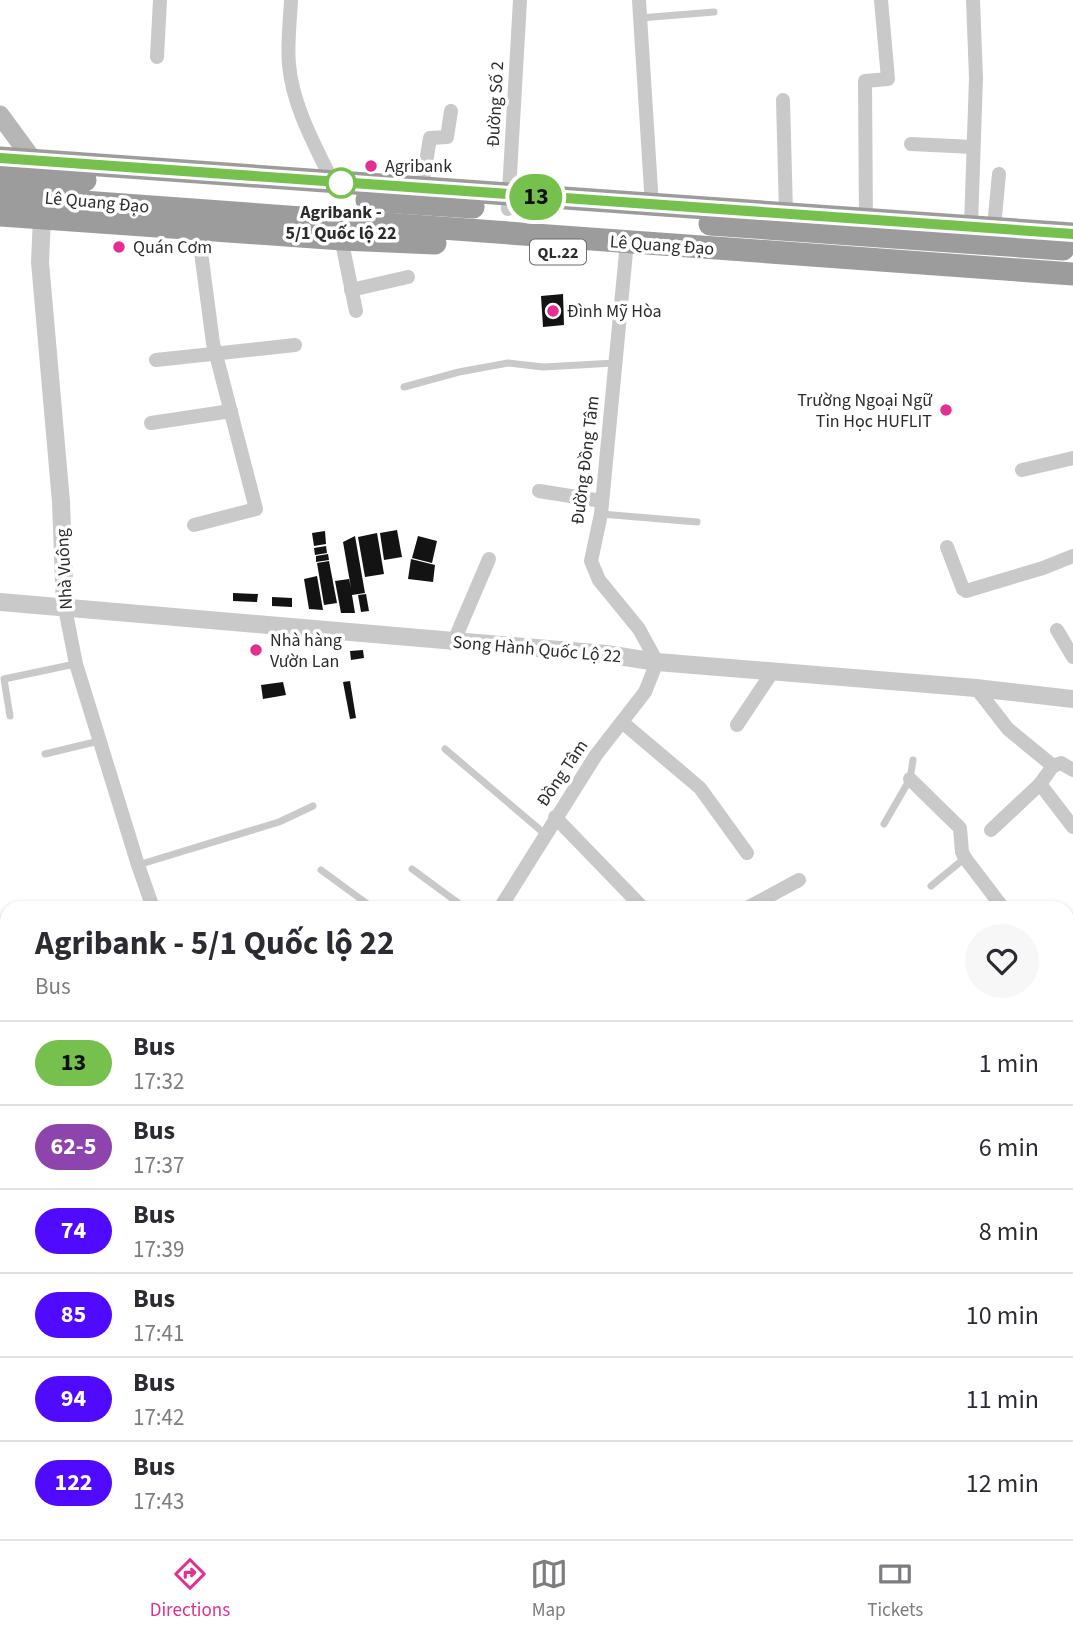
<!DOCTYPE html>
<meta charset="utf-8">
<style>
body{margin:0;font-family:"Source Sans 3",sans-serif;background:#f7f7f7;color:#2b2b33;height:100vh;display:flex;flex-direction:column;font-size:26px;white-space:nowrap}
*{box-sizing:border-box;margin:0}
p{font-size:23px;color:#7c7c81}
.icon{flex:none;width:38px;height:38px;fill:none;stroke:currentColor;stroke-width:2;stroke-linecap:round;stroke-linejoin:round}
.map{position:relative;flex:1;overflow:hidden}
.drawer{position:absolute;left:0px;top:901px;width:1074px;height:639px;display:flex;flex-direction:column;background:#fff;border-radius:21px 21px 0 0;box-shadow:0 2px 5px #0004}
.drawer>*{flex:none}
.badge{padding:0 14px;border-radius:23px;font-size:24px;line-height:46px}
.map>.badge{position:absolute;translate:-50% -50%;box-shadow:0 0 0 4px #fff}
.round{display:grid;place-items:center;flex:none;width:74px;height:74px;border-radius:37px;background:#f7f7f7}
.summary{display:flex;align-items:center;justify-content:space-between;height:119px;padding:0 35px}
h1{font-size:33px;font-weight:700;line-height:52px}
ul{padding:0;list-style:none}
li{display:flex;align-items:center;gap:21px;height:84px;padding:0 35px;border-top:2px solid #e1e1e2}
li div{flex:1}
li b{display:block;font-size:26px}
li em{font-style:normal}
li .badge{min-width:77px;font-weight:700;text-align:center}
.dock{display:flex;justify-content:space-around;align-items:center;height:98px;border-top:2px solid #e1e1e2;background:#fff;font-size:19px;color:#7c7c81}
.dock a{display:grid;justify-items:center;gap:4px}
.dock .active{color:#e22f91}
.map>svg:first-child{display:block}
.building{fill:#131313}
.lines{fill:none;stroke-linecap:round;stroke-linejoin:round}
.service{stroke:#c9c9c9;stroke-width:7}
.minor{stroke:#c9c9c9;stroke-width:14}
.tertiary{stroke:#c9c9c9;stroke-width:18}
.secondary{stroke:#b6b6b6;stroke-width:19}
.trunk{stroke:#9c9c9c;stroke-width:23}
.line-casing{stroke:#fff;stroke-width:16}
.line{stroke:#76c04d;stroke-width:10}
.poi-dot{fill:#e22f91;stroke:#fff;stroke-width:2.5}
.stop-dot{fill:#fff;stroke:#76c04d;stroke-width:3.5}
.labels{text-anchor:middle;stroke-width:7;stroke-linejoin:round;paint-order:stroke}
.shield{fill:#fff;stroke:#6b6b6b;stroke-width:2}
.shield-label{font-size:16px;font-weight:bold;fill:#2c2c2c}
.street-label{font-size:18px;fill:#2c2c2c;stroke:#fff}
.poi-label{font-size:18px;fill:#2c2c2c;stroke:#fff;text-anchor:start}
.stop-label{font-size:18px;font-weight:bold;fill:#2c2c2c;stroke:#fff}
</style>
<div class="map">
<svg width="1073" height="1539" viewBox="0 0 1073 1539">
<rect width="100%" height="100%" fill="#fff"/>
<g class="building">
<polygon points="563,294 564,325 543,327 541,296"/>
<polygon points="397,530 402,557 384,560 380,533"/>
<polygon points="325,531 326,544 314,546 312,533"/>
<polygon points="377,533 384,574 365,577 358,537"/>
<polygon points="355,536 365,593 352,595 355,613 341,613 335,581 349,579 351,588 343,542"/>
<polygon points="418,536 437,541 432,563 412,558"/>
<polygon points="326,546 327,553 315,555 314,548"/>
<polygon points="328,554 329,560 316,562 316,556"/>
<polygon points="411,559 435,565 433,582 408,579"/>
<polygon points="329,561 337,603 324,605 317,563"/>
<polygon points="317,576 323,610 309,609 304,579"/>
<polygon points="233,593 258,594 257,602 233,601"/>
<polygon points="366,594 369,611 361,612 358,595"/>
<polygon points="272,597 292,598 292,607 272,606"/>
<polygon points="363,650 364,658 351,660 350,651"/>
<polygon points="350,681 356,718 350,719 343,682"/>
<polygon points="283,682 286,695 263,699 261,685"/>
</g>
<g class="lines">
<g class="service">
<polyline points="640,18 714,12"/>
<polyline points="404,387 459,372 508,363 543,367 615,363"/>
<polyline points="601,514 697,522"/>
<polyline points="10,716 4,679 75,664"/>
<polyline points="445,749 545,834"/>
<polyline points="45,754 99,741"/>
<polyline points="884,824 910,779 913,760"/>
<polyline points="138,865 279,822 313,806"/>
<polyline points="412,869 465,908"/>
<polyline points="321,870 373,908"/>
<polyline points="931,886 965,858"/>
<polyline points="1068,936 1073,947"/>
<polyline points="1068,1281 1073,1278"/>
<polyline points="234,1533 237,1539"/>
<polyline points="144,1539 157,1533"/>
</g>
<g class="minor">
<path d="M291 0C290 22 287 44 289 65 293 107 315 145 333 183"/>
<polyline points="639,0 652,206"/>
<polyline points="157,57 160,0"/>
<polyline points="783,100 786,213"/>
<polyline points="911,144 973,147"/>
<polyline points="422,187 430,138 447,137 451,111"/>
<polyline points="508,209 520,0"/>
<polyline points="971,225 976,78 973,0"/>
<polyline points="866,227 865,81 888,79 881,0"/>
<polyline points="994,227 999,174"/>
<polyline points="340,233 356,311"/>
<polyline points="351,290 408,277"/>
<polyline points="156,360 295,345"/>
<polyline points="151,423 231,411"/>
<polyline points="1022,470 1073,458"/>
<polyline points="539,491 602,501"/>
<polyline points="194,525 256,509 213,343 197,222"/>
<polyline points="947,547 963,589 966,591 1043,568 1073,556"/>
<polyline points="65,608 76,664 138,865 153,908"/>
<polyline points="1057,630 1073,657"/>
<polyline points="454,641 489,559"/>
<polyline points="976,688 1008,729 1053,766 1061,763 1073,770"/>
<polyline points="622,722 700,788 747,853"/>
<polyline points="737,725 773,671"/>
<polyline points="910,779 960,828 962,852 965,858 1003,908"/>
<polyline points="1040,784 1073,827"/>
<polyline points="555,817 643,908"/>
<polyline points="991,830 1040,784 1053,766"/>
<polyline points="500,908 596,755 645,692 657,662 639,629 599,580 591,561 601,514 627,242"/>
<polyline points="747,908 799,880"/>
<polyline points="0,940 7,939"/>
<polyline points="0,1058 7,1055"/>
<polyline points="1068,1061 1073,1058"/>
<polyline points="1068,1147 1073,1145"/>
<polyline points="0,1178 7,1175"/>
<polyline points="0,1334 7,1330"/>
<polyline points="0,1423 7,1438"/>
<polyline points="1068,1428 1073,1427"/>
<polyline points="53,1533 56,1539"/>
<polyline points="299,1533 301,1539"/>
<polyline points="807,1533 807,1539"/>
<polyline points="907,1533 908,1539"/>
<polyline points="991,1533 993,1539"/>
<polyline points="472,1539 472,1533"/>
<polyline points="530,1539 545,1533"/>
<polyline points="611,1539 620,1535 622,1539"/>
<polyline points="868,1539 897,1533"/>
</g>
<g class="tertiary">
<polyline points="42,218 40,262 61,502 65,608"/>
<polyline points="0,602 606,654 657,662 976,688 1073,699"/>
</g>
<polyline class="secondary" points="0,115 33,160 36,169"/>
<g class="trunk">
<polyline points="0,158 1073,234"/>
<polyline points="0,174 85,180"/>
<polyline points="0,196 1073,274"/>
<polyline points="367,200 473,207"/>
<polyline points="0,215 342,239 435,243"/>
<polyline points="710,224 1063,249"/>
</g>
</g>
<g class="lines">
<g class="line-casing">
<polyline id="line" points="0,158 1073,234"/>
</g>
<use href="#line" class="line"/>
</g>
<g class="poi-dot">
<circle cx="371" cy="166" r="7"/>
<circle cx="119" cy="247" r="7"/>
<circle cx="553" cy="311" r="7"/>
<circle cx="946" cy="410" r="7"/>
<circle cx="256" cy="650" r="7"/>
</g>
<circle class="stop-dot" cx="341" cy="183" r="14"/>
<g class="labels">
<rect class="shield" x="530" y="239.5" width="56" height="25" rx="5"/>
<g class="shield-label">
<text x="558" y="258">QL.22</text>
</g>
<g class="street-label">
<text transform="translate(495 104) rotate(-87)" y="6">Đường Số 2</text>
<text transform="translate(97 202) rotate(5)" y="6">Lê Quang Đạo</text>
<text transform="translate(662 245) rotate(4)" y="6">Lê Quang Đạo</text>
<text transform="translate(585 460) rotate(-83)" y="6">Đường Đồng Tâm</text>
<text transform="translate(64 569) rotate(-93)" y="6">Nhà Vuông</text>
<text transform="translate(537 649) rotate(5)" y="6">Song Hành Quốc Lộ 22</text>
<text transform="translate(562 773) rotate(-56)" y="6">Đồng Tâm</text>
</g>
<g class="poi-label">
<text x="385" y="172">Agribank</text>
<text x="133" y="253">Quán Cơm</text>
<text x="567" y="317">Đình Mỹ Hòa</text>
<text x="932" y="406" text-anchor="end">Trường Ngoại Ngữ<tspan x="932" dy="21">Tin Học HUFLIT</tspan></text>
<text x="270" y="646">Nhà hàng<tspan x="270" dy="21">Vườn Lan</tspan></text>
</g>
<g class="stop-label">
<text x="341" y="218">Agribank -<tspan x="341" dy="21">5/1 Quốc lộ 22</tspan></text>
</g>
</g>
</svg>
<b class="badge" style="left:536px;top:197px;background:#76c04d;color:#111">13</b>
<section class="drawer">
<div class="summary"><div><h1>Agribank - 5/1 Quốc lộ 22</h1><p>Bus</p></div><a class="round"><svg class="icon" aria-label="heart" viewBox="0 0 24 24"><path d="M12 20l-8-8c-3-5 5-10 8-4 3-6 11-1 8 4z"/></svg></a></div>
<ul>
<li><span class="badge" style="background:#76c04d;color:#111">13</span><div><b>Bus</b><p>17:32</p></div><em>1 min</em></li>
<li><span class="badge" style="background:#8e44ad;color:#fff">62-5</span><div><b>Bus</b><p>17:37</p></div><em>6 min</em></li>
<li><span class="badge" style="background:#4f0aff;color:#fff">74</span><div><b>Bus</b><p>17:39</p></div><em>8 min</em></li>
<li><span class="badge" style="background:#4f0aff;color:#fff">85</span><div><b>Bus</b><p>17:41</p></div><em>10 min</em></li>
<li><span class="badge" style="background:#4f0aff;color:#fff">94</span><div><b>Bus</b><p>17:42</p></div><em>11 min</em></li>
<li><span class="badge" style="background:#4f0aff;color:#fff">122</span><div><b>Bus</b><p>17:43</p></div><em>12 min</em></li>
</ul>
</section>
</div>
<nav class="dock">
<a class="active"><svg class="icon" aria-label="directions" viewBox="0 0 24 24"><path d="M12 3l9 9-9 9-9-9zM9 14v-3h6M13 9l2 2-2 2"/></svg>Directions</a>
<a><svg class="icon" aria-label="map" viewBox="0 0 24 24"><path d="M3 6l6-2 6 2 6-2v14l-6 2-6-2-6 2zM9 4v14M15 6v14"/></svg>Map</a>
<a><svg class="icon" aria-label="tickets" viewBox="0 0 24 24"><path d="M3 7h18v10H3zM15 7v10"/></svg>Tickets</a>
</nav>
